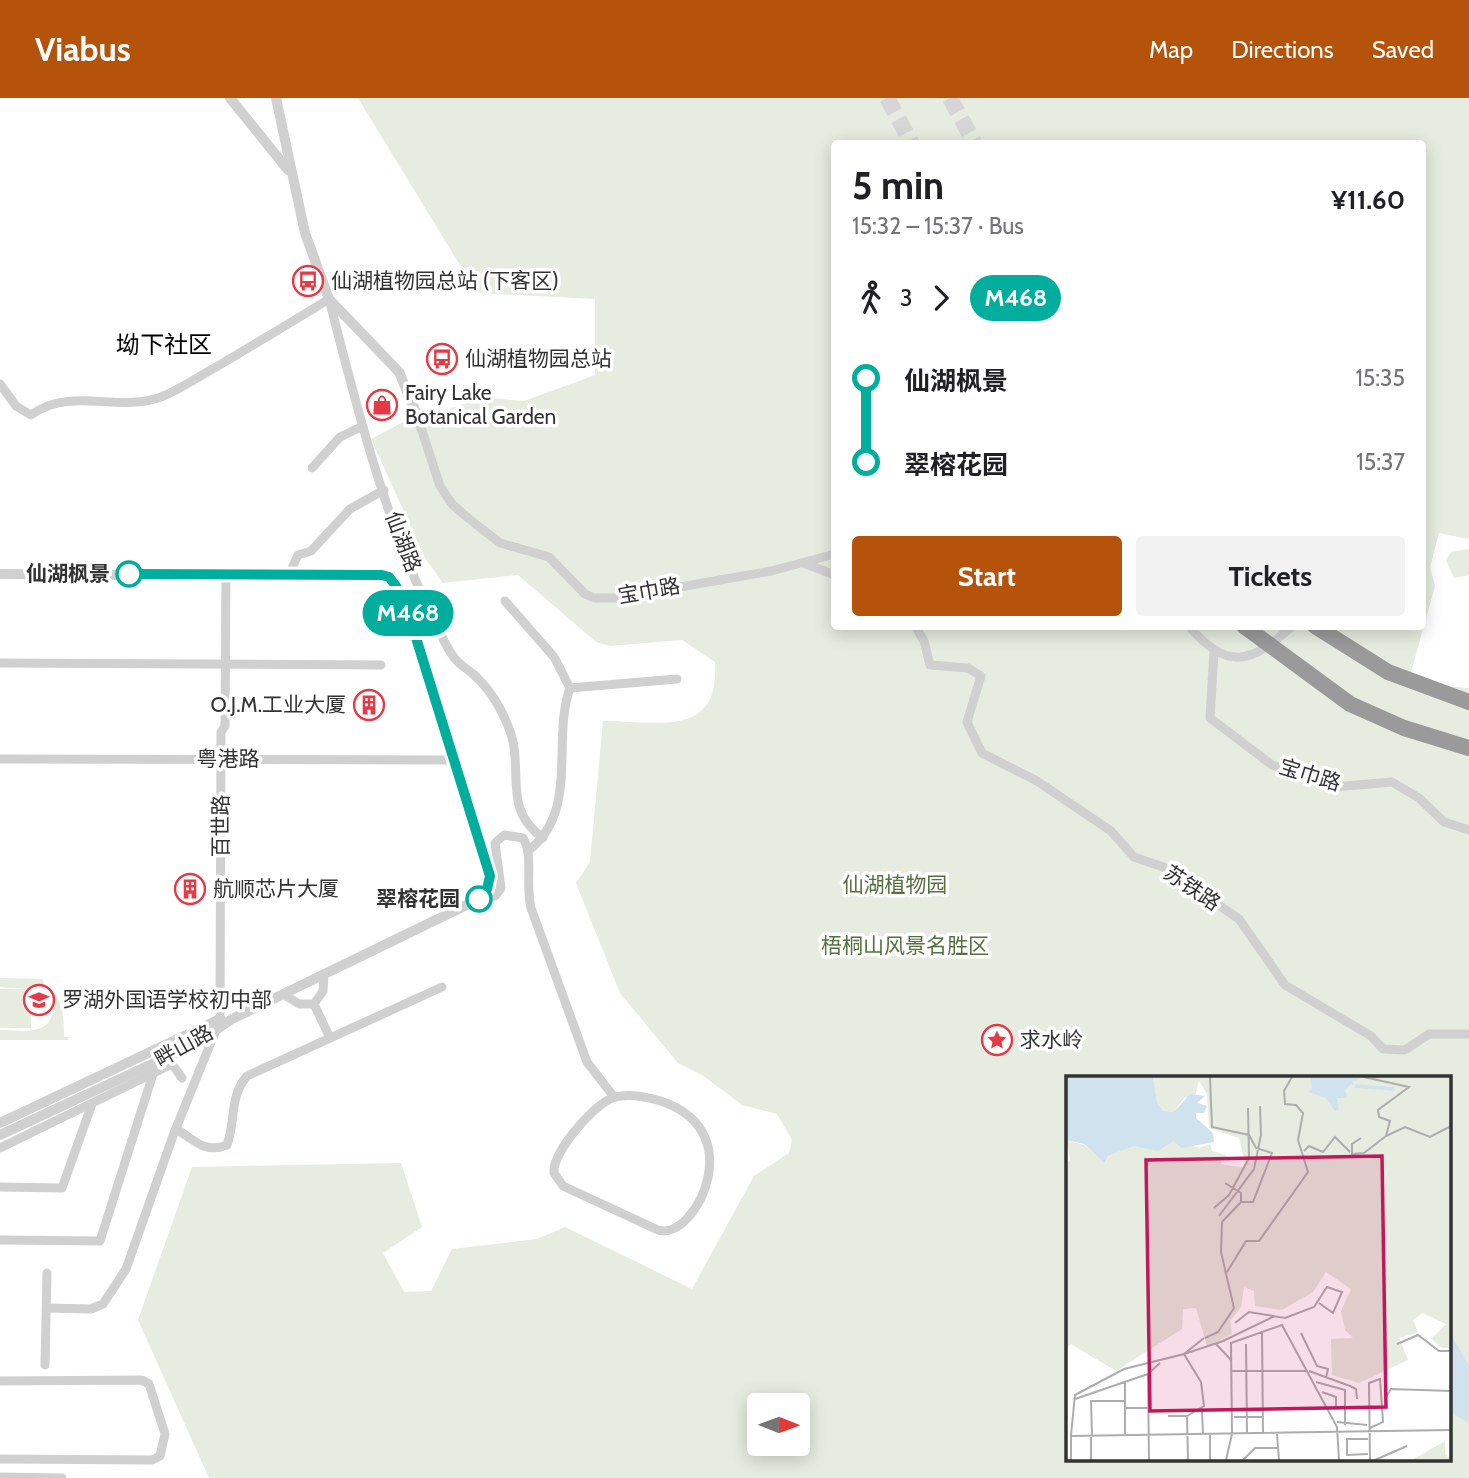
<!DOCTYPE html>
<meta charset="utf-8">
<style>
body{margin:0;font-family:Cabin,"Noto Sans SC",sans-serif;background:#f2f2f2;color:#202124;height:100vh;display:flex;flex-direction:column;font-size:26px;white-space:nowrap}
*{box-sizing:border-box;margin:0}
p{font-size:23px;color:#757577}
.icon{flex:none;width:38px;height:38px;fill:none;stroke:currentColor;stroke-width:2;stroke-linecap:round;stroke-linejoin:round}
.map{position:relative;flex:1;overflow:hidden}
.panel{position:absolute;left:831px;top:42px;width:595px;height:490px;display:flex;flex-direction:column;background:#fff;border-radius:7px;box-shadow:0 4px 18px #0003}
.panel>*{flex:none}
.badge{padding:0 14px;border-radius:23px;font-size:24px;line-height:46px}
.needle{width:46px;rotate:91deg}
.controls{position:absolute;left:747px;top:1295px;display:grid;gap:14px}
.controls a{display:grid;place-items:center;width:63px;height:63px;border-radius:7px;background:#fff;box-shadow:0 4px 18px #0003;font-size:35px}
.map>.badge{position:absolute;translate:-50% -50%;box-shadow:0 0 0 4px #fff}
.legs{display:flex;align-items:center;gap:10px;height:77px;padding:0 21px;font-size:23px}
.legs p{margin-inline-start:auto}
.head{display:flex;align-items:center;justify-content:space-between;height:119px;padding:0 21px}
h1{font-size:38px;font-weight:700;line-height:52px}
.action{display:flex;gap:14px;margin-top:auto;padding:14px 21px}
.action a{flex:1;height:80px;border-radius:7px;background:#b45309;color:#fff;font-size:28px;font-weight:700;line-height:80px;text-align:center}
.action a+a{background:#f2f2f2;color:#202124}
ul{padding:0 21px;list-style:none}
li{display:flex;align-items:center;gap:24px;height:84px;font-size:26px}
li i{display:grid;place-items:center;width:10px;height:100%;margin:0 9px;background:currentColor}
li i::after{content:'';width:18px;height:18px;margin:-9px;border:5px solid;border-radius:50%;background:#fff}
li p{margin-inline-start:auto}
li:first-child i{background:linear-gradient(#0000 50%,currentColor 0)}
li:last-child i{background:linear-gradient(currentColor 50%,#0000 0)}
header{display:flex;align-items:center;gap:42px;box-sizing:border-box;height:98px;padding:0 35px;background:#b45309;color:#fff}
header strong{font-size:33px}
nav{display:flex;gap:38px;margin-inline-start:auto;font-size:24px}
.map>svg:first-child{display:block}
.green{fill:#e6ecdf;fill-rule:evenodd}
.water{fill:#cfe2ee}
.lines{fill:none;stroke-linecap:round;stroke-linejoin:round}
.motorway-tunnel{stroke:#d6d6d6;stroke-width:16;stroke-dasharray:16 8;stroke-linecap:butt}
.minor{stroke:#d0d0d0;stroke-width:9}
.tertiary{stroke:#d0d0d0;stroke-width:10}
.motorway{stroke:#9a9a9a;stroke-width:16}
.motorway-bridge{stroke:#9a9a9a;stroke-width:16}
.line-1-casing{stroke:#fff;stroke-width:16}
.line-1{stroke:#01ad9c;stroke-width:10}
.stop-1-dot{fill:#fff;stroke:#01ad9c;stroke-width:3.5}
.labels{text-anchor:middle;stroke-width:7;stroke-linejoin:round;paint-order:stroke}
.poi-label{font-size:21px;fill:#333;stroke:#fff;text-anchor:start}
.street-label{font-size:21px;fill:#333;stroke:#fff}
.stop-label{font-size:21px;font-weight:bold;fill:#333;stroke:#fff;text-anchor:end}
.park-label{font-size:21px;fill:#56703f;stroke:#fff}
.quarter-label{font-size:24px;fill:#000;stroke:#fff}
.inset-river{fill:none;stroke:#cfe2ee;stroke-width:3.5}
.inset-road{fill:none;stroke:#adadad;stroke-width:2}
.view{fill:#c2185b;fill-opacity:0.15;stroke:#c2185b;stroke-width:3.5}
.inset-edge{fill:none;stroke:#333;stroke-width:3.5}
</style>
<header>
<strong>Viabus</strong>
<nav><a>Map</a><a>Directions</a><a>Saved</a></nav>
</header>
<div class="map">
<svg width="1469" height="1380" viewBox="0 0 1469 1380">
<rect width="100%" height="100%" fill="#fff"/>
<g class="green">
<path d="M358 0H1469V441L1439 435 1430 469 1435 488 1408 585 1469 590V1380H209L138 1222 192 1069 401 1065 422 1129 383 1155 404 1194 431 1193 452 1151 537 1141 565 1129 692 1191 754 1078 789 1055 792 1042 777 1016 742 1007 702 977 678 965 620 895 576 785 590 764 603 623C658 623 720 641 715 564L682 542 610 548 596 544 518 477 443 485 425 460 371 341 407 322 436 316 483 299 524 303 595 277V201L477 195ZM835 46H1423V528H835ZM1068 979H1450V1361H1068ZM760 1307H798V1346H760Z"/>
<polygon points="1469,451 1469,477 1454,480 1446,462 1451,454"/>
<path d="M0 880 43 881 44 886C63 897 64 918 64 939H69L68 942H0V932C21 932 52 939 53 910L41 892 0 889Z"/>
<rect x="0" y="891" width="31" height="39"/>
</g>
<polygon class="water" points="1450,1235 1469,1268 1469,1325 1450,1314"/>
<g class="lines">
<g class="motorway-tunnel">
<polyline points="887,0 912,46"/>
<polyline points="950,0 975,46"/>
</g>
<g class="minor">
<path d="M0 286 16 308 31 317C70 288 118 315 161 299 181 291 199 278 218 268 255 246 292 224 329 201 357 310 385 424 435 525 441 536 446 549 453 558 457 565 466 570 473 576 489 590 500 608 508 628 526 669 500 710 543 740"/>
<polyline points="420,327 440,388 452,406 468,420 500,445 549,459 585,496 594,500 617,500 771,473 835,456"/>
<polyline points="312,370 340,339 363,328"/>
<polyline points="803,465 835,477"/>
<polyline points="289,477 298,457 311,453 350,411 384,392"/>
<polyline points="505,503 554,559 570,590"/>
<polyline points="915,528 924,543 930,567 968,570 981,578 967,624 982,655 1037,683 1111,733 1134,759 1163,769 1239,821 1285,887 1371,938 1383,951 1405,952 1429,936 1469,936"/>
<path d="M1189 528C1227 574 1252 565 1292 528"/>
<polyline points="1214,553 1210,620 1272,667 1334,689 1392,684 1419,700 1444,724 1469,732"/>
<polyline points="0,565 381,567"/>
<polyline points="570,590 677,581"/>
<polyline points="0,661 456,662"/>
<path d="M528 753C580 713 551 644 570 590"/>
<path d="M484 797 495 798 501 790 495 745 504 737 523 740C534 757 525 788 531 810L587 964 614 999"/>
<polyline points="283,896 299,906 314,906 323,893 324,876"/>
<polyline points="314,906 330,940"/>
<polyline points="220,921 221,634 225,628 226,476"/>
<path d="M638 998C762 1016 695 1146 658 1132L563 1088 554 1075C552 1055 591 1010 610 1001 619 997 628 997 638 998Z"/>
<path d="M176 1031C195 1042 204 1056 227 1047 236 1022 229 999 247 978L442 889"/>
<polyline points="0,1050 172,966 182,980"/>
<polyline points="0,1089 62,1090 92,1006"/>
<polyline points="0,1142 100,1143 153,976"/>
<polyline points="47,1210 91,1211 103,1206 126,1171 174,1035 216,932"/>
<polyline points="45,1267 47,1175"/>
<polyline points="0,1283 142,1282 149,1286 165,1336 160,1358 152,1362 0,1361"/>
<polyline points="0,1379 62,1380"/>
</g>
<g class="tertiary">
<polyline points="230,0 288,72"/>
<polyline points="276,0 305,135 329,201 399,274 418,319"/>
<polyline points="0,476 389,479 404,503 412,527 490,778 487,791 479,801 232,921 197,945 0,1037"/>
<polyline points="0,1025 220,921"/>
</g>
<polyline class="motorway" points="1315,528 1388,574 1469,604"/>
<polyline class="motorway-bridge" points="1244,528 1350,606 1404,630 1469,650"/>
</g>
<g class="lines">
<g class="line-1-casing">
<polyline id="line-1" points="129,476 382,477 389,479 396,488 412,527 490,778 487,791 479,801"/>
</g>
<use href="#line-1" class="line-1"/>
</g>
<defs>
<g id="bus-ring" transform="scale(1.575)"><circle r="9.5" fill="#fff" stroke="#e63946" stroke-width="1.5"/><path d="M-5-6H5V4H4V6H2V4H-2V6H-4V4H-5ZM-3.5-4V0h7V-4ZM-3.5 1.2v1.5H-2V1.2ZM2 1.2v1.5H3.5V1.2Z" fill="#e63946"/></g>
<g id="shop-ring" transform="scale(1.575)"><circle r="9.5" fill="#fff" stroke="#e63946" stroke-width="1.5"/><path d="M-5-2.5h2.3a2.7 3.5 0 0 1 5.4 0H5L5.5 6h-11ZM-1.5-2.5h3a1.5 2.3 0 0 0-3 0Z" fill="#e63946"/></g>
<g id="building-ring" transform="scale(1.575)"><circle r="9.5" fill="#fff" stroke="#e63946" stroke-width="1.5"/><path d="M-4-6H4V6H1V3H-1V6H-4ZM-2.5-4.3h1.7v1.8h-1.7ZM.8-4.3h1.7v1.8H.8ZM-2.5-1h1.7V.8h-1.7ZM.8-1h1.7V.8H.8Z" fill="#e63946"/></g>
<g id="school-ring" transform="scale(1.575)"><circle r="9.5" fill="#fff" stroke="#e63946" stroke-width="1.5"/><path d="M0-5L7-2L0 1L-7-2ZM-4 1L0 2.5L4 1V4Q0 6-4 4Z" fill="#e63946"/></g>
<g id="sight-ring" transform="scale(1.575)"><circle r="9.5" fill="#fff" stroke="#e63946" stroke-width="1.5"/><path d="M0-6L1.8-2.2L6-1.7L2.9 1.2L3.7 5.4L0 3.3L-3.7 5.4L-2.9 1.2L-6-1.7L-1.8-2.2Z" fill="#e63946"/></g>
</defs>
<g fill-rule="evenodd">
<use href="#bus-ring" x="308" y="183"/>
<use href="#bus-ring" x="442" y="261"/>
<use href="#shop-ring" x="382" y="307"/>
<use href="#building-ring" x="369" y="607"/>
<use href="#building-ring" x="190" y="791"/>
<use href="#school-ring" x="39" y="902"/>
<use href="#sight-ring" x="997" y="942"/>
</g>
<g class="stop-1-dot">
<circle cx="129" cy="476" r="12"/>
<circle cx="479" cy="801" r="12"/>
</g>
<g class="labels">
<g class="poi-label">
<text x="331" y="190">仙湖植物园总站 (下客区)</text>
<text x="465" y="268">仙湖植物园总站</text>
<text x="405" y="302">Fairy Lake<tspan x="405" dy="24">Botanical Garden</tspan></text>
<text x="346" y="614" text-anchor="end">O.J.M.工业大厦</text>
<text x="213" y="798">航顺芯片大厦</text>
<text x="62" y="909">罗湖外国语学校初中部</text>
<text x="1020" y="949">求水岭</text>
</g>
<g class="street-label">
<text transform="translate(403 444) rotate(69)" y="7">仙湖路</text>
<text transform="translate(649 493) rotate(-10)" y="7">宝巾路</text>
<text x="228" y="668">粤港路</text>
<text transform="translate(1310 677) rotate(17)" y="7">宝巾路</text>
<text transform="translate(221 728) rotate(-90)" y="7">百世路</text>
<text transform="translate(1192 790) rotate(34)" y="7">苏铁路</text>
<text transform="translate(184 948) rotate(-29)" y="7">畔山路</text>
</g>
<g class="stop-label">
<text x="110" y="483">仙湖枫景</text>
<text x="460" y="808">翠榕花园</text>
</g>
<g class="park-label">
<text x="895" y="794">仙湖植物园</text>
<text x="905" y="855">梧桐山风景名胜区</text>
</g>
<g class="quarter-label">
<text x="164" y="255">坳下社区</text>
</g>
</g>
<g transform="translate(1066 978)">
<rect width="385" height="385" fill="#fff"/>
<path d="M87 1H385V272H376L365 263 380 248 356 237 347 244 352 256 333 262 342 284 293 307 266 299 265 263 287 262 279 254 275 235 285 213 260 196 247 216 216 234 189 230 188 215 178 211 175 231 164 245 166 258 141 270 130 232 117 233 116 253 50 295 5 268 0 272V88L4 84 0 64 18 69 40 87 42 80 68 70 86 73 107 65 134 72 144 68 146 75 160 79 162 85 156 80 155 88 180 92 173 62 143 52 141 18 133 5 129 20 118 22 108 36 97 35 91 26ZM379 365V378L385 384H346Z" fill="#e6ecdf"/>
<path d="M0 1H87L91 26 97 35 108 36 124 18 139 20 131 27 141 30 138 37H130V42L147 57 148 66 116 72 107 65 92 75 68 70 42 80 39 87 18 68 0 64ZM245 1H291L292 3 286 6 289 10 285 8 279 14 281 22H271L273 33 269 35 260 22 242 16 246 14Z" fill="#cfe2ee"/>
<path class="inset-river" d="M289 10 328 13"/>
<path class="inset-road" d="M320 60 339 51 364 61 385 50M295 62 286 68V78L298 77 320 60 324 45 313 41 312 34 343 11 298 1M238 75 243 70 257 76 269 61 284 76M159 107 175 117V126M148 132 163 119 183 82 182 32M153 140 188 93 195 59 194 30M161 196 180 165H193L242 96 232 64 237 37 230 29 219 28 218 15 226 1M169 247 183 236 219 242 248 231 261 211 276 216 267 237 253 227M196 255 197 357M235 257 251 290 262 293 260 302M139 262 152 256 168 232 155 176 156 146 175 126H187L206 77 190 72 183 59 146 51 144 1M150 268 165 284M180 268 181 356M331 268 352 259 373 275H385M165 295H241M243 295 284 310 290 313 291 323M59 306V358M250 306 279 314V349M256 316 270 321V332M320 321 325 313 385 315M9 323 82 298M58 332H82M264 332H300M136 335 137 358M102 340H121L138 330 135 306 118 278 157 265 209 240M121 340 122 384M168 341H197M271 346 301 349M304 352 317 346 314 303 303 307 304 384M144 358V384M211 358 213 384M5 359 9 319 58 293 118 278 138 262M26 359 25 325H58M4 360 385 354M25 360V384M302 363H281V379L302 378M5 384V359M83 384 82 298 94 287M160 384 166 358 165 267 216 249 271 351 273 384M177 384 189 372H211M309 384 341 370"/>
<path class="view" d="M316 80 320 331 84 335 80 84Z"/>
<rect width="385" height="385" class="inset-edge"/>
</g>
</svg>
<div class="controls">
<a><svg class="needle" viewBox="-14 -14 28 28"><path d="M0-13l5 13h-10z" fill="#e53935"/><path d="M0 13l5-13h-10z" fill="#757577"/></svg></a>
</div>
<b class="badge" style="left:408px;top:515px;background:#01ad9c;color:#fff">M468</b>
<section class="panel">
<div class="head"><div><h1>5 min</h1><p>15:32 – 15:37 · Bus</p></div><b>¥11.60</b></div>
<div class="legs"><svg class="icon" aria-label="walk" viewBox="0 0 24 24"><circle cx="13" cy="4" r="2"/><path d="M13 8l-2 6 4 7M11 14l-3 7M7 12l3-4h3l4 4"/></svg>3<svg class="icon" aria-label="forward" viewBox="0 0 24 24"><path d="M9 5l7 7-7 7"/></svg><b class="badge" style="background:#01ad9c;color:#fff">M468</b></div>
<ul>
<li><i style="color:#01ad9c"></i><b>仙湖枫景</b><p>15:35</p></li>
<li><i style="color:#01ad9c"></i><b>翠榕花园</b><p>15:37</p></li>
</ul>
<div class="action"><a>Start</a><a>Tickets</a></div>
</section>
</div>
